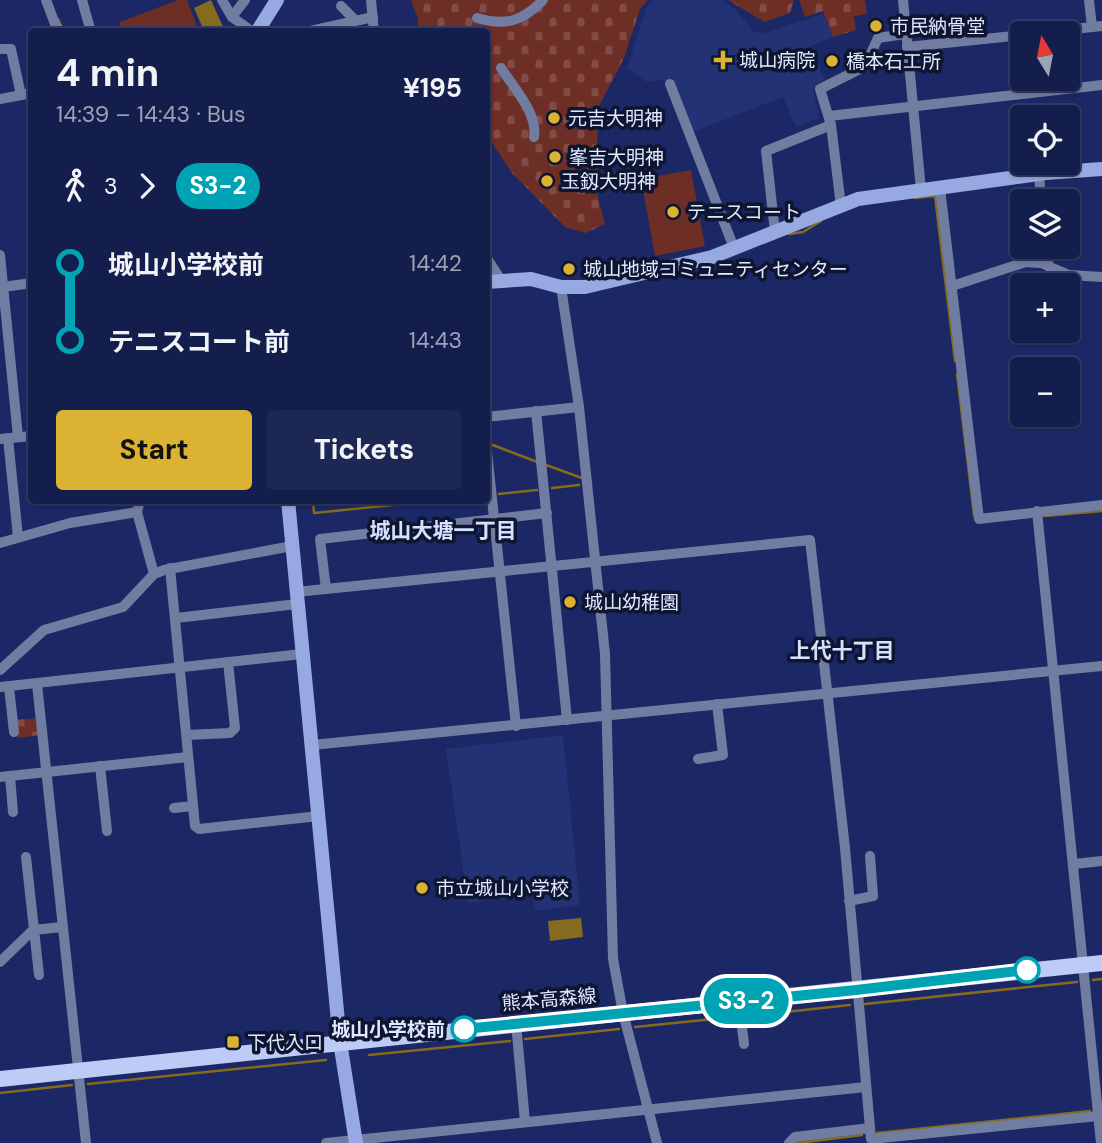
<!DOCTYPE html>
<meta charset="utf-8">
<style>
body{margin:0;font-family:"DM Sans","Noto Sans JP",sans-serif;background:#1d2753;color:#f1f3f6;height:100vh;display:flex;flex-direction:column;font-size:26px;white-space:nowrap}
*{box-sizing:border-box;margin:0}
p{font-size:23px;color:#9da2b5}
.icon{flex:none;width:38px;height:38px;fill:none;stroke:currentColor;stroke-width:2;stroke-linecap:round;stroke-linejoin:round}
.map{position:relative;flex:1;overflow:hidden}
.details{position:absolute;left:28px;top:28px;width:462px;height:476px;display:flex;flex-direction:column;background:#141e4c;border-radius:7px;box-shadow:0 2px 5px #0004,0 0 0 2px #333c64}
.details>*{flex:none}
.badge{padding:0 14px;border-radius:23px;font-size:24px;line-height:46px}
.needle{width:46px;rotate:350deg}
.buttons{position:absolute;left:1010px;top:21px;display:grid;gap:14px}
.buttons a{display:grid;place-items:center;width:70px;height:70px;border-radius:7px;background:#141e4c;box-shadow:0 2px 5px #0004,0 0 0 2px #333c64;font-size:35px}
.map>.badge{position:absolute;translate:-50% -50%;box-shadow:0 0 0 4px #fff}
.legs{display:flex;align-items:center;gap:10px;height:77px;padding:0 28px;font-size:23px}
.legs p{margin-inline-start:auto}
.summary{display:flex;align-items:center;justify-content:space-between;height:119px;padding:0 28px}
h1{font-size:38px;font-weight:700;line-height:52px}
.button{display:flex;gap:14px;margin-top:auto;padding:14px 28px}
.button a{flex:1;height:80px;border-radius:7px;background:#dcb233;color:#111;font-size:28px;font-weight:700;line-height:80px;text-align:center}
.button a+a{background:#1d2753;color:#f1f3f6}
ul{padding:0 28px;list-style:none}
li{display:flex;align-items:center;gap:24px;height:77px;font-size:26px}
li i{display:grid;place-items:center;width:10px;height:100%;margin:0 9px;background:currentColor}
li i::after{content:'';width:18px;height:18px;margin:-9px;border:5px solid;border-radius:50%;background:#141e4c}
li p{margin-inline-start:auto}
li:first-child i{background:linear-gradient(#0000 50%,currentColor 0)}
li:last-child i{background:linear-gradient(currentColor 50%,#0000 0)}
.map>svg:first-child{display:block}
.built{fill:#233275}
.grass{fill:#6d2e25}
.cemetery{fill:url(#cemetery-stones)}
.water{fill:#856b1d}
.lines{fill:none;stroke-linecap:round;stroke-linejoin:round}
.stream{stroke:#856b1d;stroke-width:2.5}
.street{stroke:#717da0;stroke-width:10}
.secondary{stroke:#96a9e0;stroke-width:14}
.primary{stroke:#bdccf7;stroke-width:16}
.line-1-casing{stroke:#fff;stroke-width:16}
.line-1{stroke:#00a3b4;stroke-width:10}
.poi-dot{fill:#dcb233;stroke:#0e1530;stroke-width:2.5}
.stop-1-dot{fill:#fff;stroke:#00a3b4;stroke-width:3.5}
.labels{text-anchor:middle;stroke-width:7;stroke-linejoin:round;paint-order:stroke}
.poi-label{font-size:19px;fill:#dfe8fe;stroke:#0e1530;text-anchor:start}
.street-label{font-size:19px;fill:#dfe8fe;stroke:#0e1530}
.stop-label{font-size:19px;font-weight:bold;fill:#dfe8fe;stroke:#0e1530;text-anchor:end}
.neighbourhood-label{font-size:21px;font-weight:bold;fill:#d6e1ff;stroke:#0e1530}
</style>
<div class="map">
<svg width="1102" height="1143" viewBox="0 0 1102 1143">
<defs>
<pattern id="cemetery-stones" width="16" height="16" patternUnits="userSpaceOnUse" patternTransform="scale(1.75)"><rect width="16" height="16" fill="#6d2e25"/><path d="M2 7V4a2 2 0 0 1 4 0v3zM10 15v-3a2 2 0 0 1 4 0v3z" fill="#814c46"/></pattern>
</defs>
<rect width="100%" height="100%" fill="#1b2865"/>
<g class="built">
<polygon points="654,0 722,0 735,9 754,32 764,33 823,14 833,37 811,46 825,80 813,88 819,118 796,127 783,97 687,134 664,80 647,82 627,68 647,6"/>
<polygon points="563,735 580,905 535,911 532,896 468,903 446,749"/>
</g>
<g class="grass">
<polygon points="178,0 187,0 199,31 118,31 120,22"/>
<polygon points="691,170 705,246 655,256 641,179"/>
</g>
<g class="cemetery">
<polygon points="411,0 648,0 640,9 624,58 597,110 598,198 605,224 586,233 565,227 512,173 487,135 486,32 418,31 418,19"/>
<polygon points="728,0 794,0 790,13 764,22"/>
<polygon points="799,0 865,0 867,14 854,16 856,30 833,37 823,11 805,17"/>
<polygon points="38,718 40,735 17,738 15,720"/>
</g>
<g class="water">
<polygon points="211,0 225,31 204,31 194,8"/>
<polygon points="581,918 583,937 550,941 548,921"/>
</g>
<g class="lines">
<g class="stream">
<polyline points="58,19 64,32"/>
<polyline points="915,198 935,196 955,361"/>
<polyline points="789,234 803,232 821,221"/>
<polyline points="957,374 974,515"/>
<polyline points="490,444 540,463"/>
<polyline points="546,465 582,478"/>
<polyline points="552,488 579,485"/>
<polyline points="499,494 537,490"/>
<polyline points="298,500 313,502 314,513 442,500"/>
<polyline points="1045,516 1102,511"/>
<polyline points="1093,980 1102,979"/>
<polyline points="865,1004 1077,982"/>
<polyline points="748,1016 850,1005"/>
<polyline points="635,1027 733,1017"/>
<polyline points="525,1039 619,1029"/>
<polyline points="369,1055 510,1041"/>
<polyline points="88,1084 326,1060"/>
<polyline points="0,1093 72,1085"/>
<polyline points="877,1133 1090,1111"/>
<polyline points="798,1143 862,1135"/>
</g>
<g class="street">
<polyline points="46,0 58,32"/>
<polyline points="82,0 91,32"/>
<polyline points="222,0 232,17 253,32"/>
<polyline points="371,0 374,32"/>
<polyline points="903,0 921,190"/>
<polyline points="1089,0 1092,27"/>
<polyline points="341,6 354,19"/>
<polyline points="232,17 245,0"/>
<path d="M477 18C505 26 522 22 543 0"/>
<polyline points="306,32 373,17"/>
<polyline points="1037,33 1102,26"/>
<polyline points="907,47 1022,35"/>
<polyline points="0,49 11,49 21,95"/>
<path d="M501 68C513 87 538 113 534 137"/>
<polyline points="670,84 734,248"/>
<polyline points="0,99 32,93"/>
<polyline points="829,116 1102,85"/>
<polyline points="831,125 841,206"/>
<polyline points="1039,174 1041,201"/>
<polyline points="940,188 979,519 1102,505"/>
<polyline points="775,232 766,151 831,125 820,89 860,69 867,62 878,38 905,34"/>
<polyline points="1045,247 1049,267"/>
<polyline points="0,255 18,437"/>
<polyline points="486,257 501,280"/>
<polyline points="952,286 1026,262 1041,263 1069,275 1102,277"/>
<polyline points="3,287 32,283"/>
<polyline points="561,287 579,407 605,654 613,959 623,1013 657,1143"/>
<polyline points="536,411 567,720"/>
<polyline points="486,417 579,407"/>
<polyline points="8,438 18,537"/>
<polyline points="0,439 32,436"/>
<polyline points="486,442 516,726"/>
<polyline points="140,500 137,512 154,574"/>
<polyline points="1037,511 1101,1143"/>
<polyline points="0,543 70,523 137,512"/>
<polyline points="170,568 195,826 199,829 319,816"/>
<polyline points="326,589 320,539 547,513"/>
<polyline points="296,592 810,540 845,848 871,1139 1098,1116"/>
<polyline points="176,618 297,604"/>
<polyline points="0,670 44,630 123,607 154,574 164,570 292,546"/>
<polyline points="37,684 86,1143"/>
<polyline points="0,687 302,654"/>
<polyline points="9,687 14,732"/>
<polyline points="187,735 230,733 235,728 228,662"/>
<polyline points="312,745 1102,666"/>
<polyline points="698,759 723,755 717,704"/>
<polyline points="100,766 107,831"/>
<polyline points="10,776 13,812"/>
<polyline points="0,777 188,757"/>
<polyline points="174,808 193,806"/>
<polyline points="26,857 39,975"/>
<polyline points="1074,864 1102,861"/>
<polyline points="849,901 873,896 870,856"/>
<polyline points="0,962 33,930 62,927"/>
<polyline points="739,1002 744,1044"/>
<polyline points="516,1023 525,1122"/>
<polyline points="326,1143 866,1087"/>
<polyline points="789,1143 795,1137 870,1128"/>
</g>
<g class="secondary">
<polyline points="257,32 277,0"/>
<polyline points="486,282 531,279 561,287 585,287 712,257 858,199 1046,173 1102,169"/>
<polyline points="288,500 340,1042 356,1143"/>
</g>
<polyline class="primary" points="0,1079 1102,963"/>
</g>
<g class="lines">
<g class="line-1-casing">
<polyline id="line-1" points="464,1029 856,990 1027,970"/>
</g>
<use href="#line-1" class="line-1"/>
</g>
<g class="poi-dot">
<circle cx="876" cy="26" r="7"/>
<path d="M719.5 49.5h7v7h7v7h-7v7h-7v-7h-7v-7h7z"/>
<circle cx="832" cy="61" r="7"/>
<circle cx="554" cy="118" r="7"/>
<circle cx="555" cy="157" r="7"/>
<circle cx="547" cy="181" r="7"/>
<circle cx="673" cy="212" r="7"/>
<circle cx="569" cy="269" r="7"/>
<circle cx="570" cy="602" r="7"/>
<circle cx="422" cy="888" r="7"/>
<rect x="226" y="1035" width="14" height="14" rx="3.5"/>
</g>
<g class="stop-1-dot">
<circle cx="1027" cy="970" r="12"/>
<circle cx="464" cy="1029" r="12"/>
</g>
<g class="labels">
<g class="poi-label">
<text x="890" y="33">市民納骨堂</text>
<text x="739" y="67">城山病院</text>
<text x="846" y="68">橋本石工所</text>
<text x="568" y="125">元吉大明神</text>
<text x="569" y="164">峯吉大明神</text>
<text x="561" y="188">玉釼大明神</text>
<text x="687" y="219">テニスコート</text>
<text x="583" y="276">城山地域コミュニティセンター</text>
<text x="584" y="609">城山幼稚園</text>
<text x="436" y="895">市立城山小学校</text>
<text x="247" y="1049">下代入口</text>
</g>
<g class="street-label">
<text transform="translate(549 999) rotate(-5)" y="7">熊本高森線</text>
</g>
<g class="stop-label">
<text x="445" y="1036">城山小学校前</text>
</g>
<g class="neighbourhood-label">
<text x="443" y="538">城山大塘一丁目</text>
<text x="842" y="658">上代十丁目</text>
</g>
</g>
</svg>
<div class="buttons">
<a><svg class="needle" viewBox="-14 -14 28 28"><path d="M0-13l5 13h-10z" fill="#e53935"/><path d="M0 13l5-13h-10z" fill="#9da2b5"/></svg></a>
<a><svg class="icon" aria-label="locate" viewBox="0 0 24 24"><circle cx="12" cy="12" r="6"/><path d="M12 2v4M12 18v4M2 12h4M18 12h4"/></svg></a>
<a><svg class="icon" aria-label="layers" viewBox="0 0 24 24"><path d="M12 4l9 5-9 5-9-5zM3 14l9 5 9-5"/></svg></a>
<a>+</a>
<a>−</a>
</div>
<b class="badge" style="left:746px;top:1001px;background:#00a3b4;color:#fff">S3-2</b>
<section class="details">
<div class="summary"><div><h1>4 min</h1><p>14:39 – 14:43 · Bus</p></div><b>¥195</b></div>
<div class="legs"><svg class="icon" aria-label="walk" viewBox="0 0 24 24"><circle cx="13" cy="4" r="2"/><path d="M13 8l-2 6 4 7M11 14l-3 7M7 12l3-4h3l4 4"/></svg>3<svg class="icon" aria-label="forward" viewBox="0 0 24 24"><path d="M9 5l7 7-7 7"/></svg><b class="badge" style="background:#00a3b4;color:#fff">S3-2</b></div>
<ul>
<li><i style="color:#00a3b4"></i><b>城山小学校前</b><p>14:42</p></li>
<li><i style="color:#00a3b4"></i><b>テニスコート前</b><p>14:43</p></li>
</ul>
<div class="button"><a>Start</a><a>Tickets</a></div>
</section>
</div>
